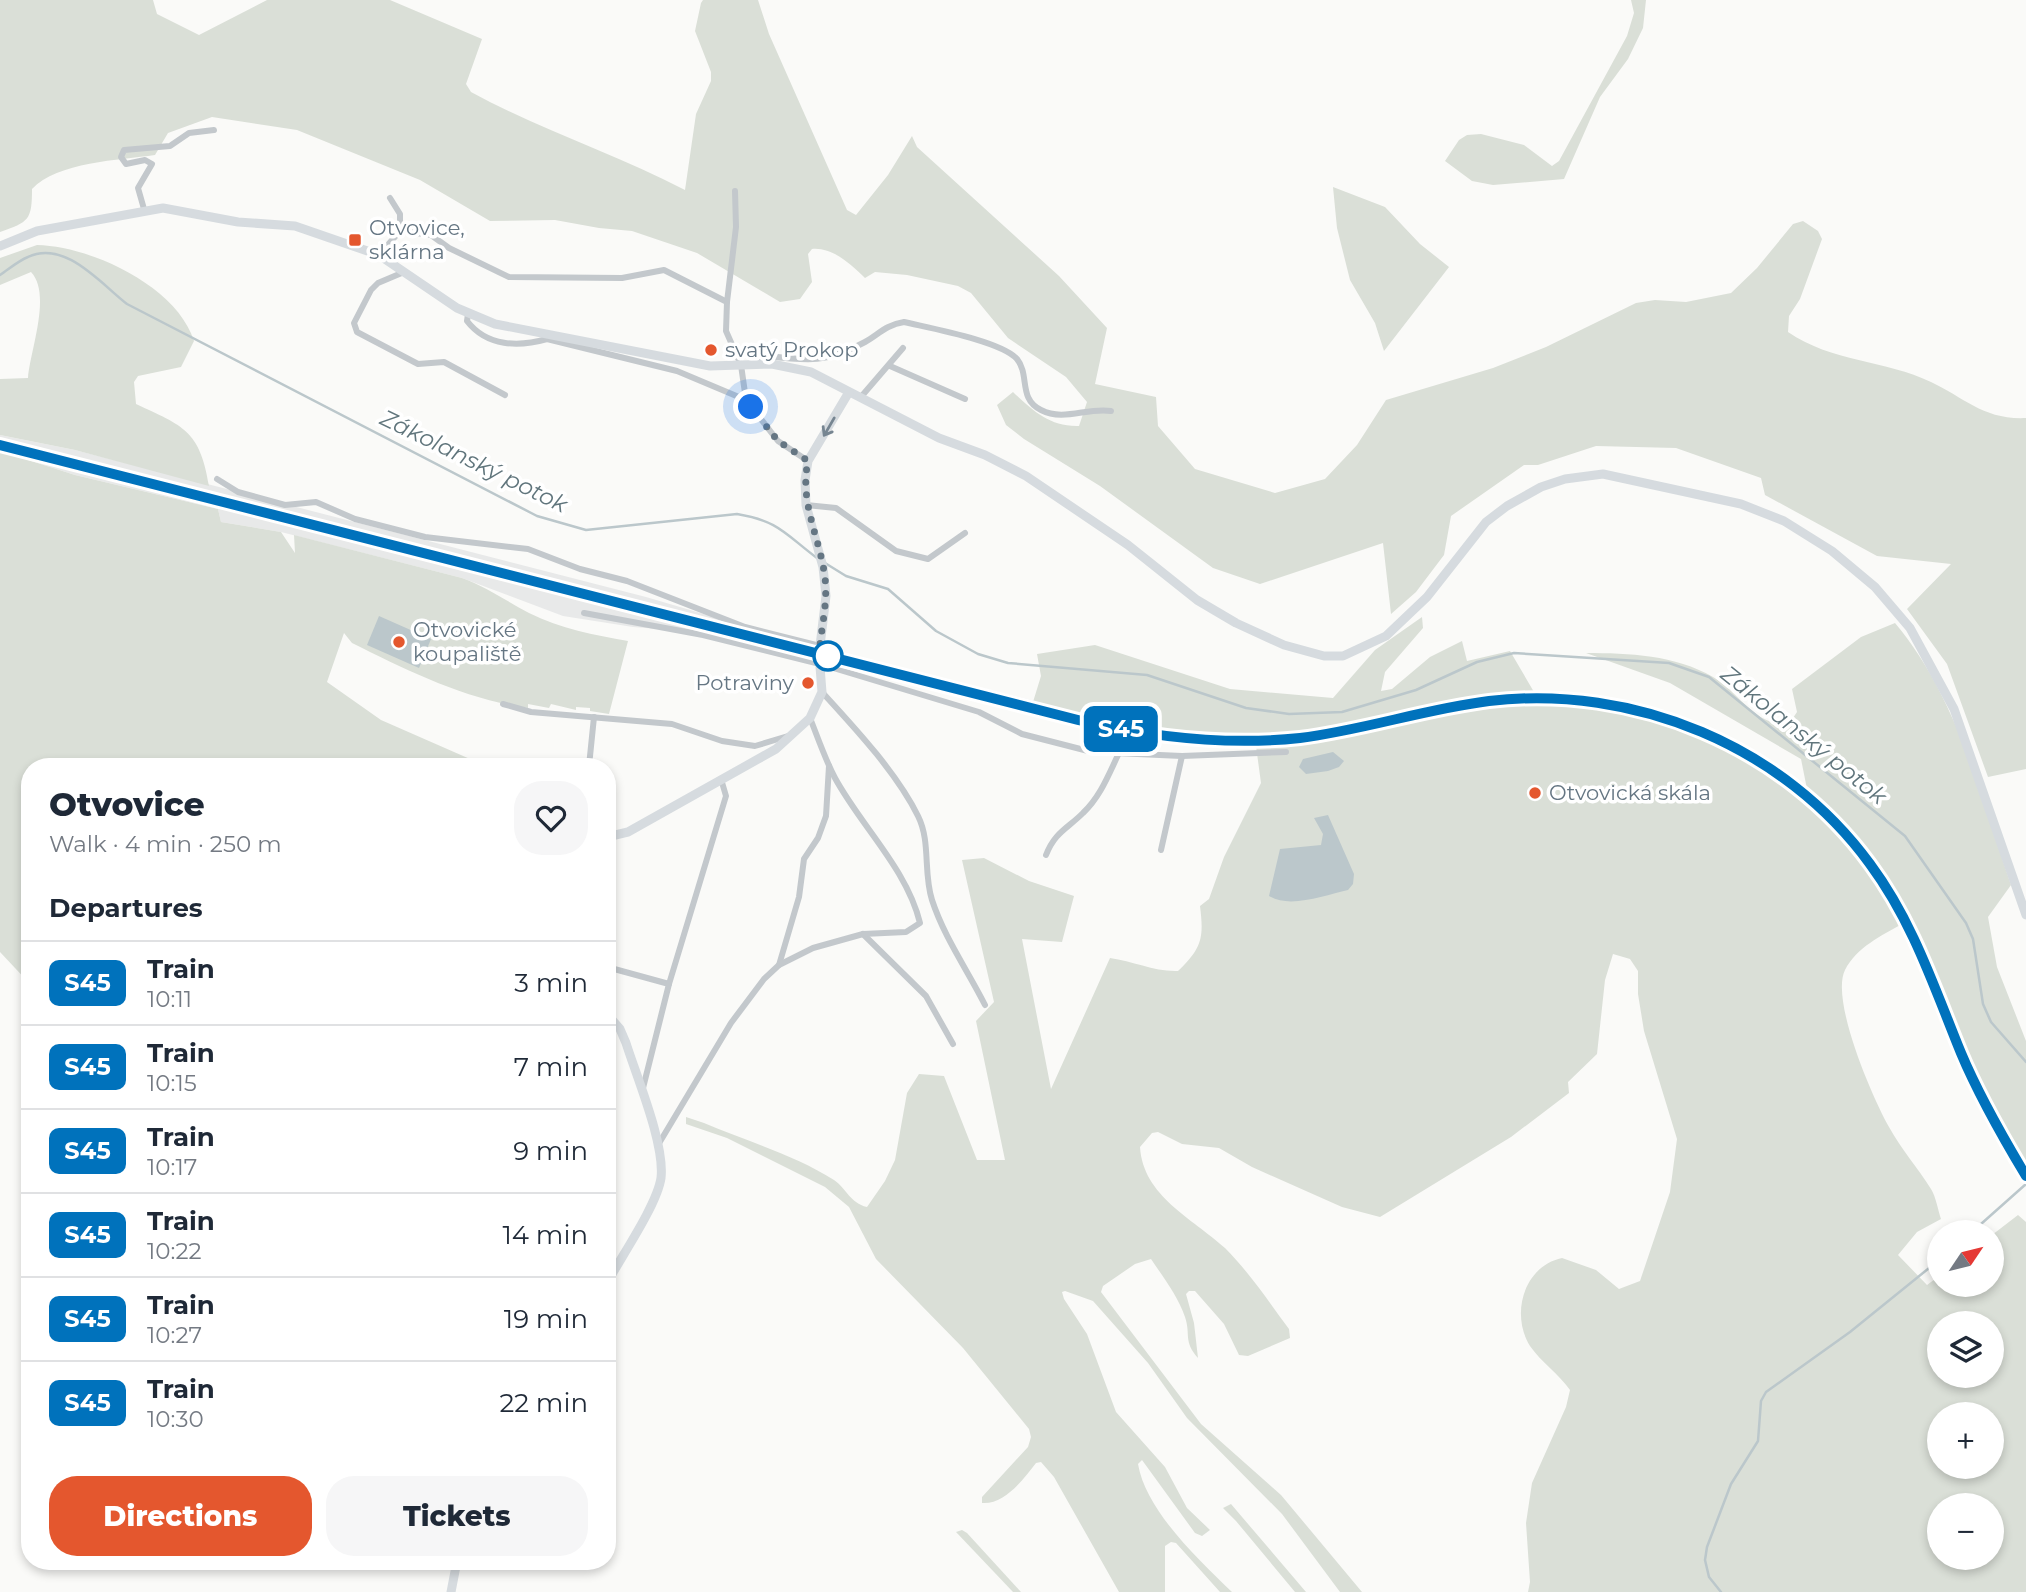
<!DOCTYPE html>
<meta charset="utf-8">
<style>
body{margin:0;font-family:Montserrat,sans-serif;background:#f6f6f7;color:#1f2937;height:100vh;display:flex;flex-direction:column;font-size:26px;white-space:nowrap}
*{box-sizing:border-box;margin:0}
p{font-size:23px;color:#747a83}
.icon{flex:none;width:38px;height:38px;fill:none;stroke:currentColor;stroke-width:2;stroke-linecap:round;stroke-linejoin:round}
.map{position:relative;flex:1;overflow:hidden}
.sheet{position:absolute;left:21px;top:758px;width:595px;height:812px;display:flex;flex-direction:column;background:#fff;border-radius:28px;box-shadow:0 4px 10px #0003}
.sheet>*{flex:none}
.badge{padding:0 14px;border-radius:10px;font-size:24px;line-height:46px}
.needle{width:46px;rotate:55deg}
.controls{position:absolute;left:1927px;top:1220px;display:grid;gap:14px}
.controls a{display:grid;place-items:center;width:77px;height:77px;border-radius:50%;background:#fff;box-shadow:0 4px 10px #0003;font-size:35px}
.you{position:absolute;width:35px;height:35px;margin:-18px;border:5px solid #fff;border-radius:50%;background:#1a73e8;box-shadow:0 0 0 10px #1a73e833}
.map>.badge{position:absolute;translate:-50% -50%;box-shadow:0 0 0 4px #fff}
h2{padding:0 28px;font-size:26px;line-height:63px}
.round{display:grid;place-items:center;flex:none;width:74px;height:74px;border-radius:28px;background:#f6f6f7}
.summary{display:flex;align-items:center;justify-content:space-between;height:119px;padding:0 28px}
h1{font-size:33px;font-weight:800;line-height:52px}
.primary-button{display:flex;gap:14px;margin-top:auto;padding:14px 28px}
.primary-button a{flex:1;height:80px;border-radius:28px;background:#e4572e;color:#fff;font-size:28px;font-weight:800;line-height:80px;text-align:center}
.primary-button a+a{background:#f6f6f7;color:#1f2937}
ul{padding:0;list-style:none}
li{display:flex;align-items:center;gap:21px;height:84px;padding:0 28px;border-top:2px solid #e0e1e3}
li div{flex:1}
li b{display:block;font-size:26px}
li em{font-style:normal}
li .badge{min-width:77px;font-weight:700;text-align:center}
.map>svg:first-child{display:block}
.built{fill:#e8e9e9}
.green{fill:#dadfd7;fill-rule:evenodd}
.water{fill:#bbc7cb}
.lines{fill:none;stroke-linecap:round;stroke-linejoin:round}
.stream{stroke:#bbc7cb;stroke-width:2.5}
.street{stroke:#c3c8cc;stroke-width:6}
.secondary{stroke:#d6dbdf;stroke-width:9}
.rail{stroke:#a2aab0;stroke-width:2.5;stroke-dasharray:10 5;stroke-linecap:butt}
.oneway{stroke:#768591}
.line-casing{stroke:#fff;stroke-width:16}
.line{stroke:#0072bc;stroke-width:10}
.walk{stroke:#657683;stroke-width:7;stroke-dasharray:0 12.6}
.poi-dot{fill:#e4572e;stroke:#fff;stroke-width:2.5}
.stop-dot{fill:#fff;stroke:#0072bc;stroke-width:3.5}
.labels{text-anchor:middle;stroke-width:7;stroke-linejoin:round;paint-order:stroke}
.poi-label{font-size:21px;fill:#657683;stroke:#fff;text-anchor:start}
.water-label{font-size:23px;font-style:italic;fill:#60757c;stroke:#fff}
</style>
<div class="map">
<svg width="2026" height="1592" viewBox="0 0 2026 1592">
<rect width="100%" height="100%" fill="#fafaf8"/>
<polygon class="built" points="0,435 75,450 646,597 816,647 1145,728 1231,735 1297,732 1365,722 1463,699 1534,692 1615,700 1688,719 1744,745 1790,775 1842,822 1873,858 1901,899 1922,939 1979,1078 2026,1165 2026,1187 1969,1083 1902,924 1864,865 1800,798 1783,784 1738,755 1684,730 1641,717 1586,706 1512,704 1299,743 1231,746 1143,739 710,633 633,627 563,616 462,578 281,532 221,522 218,509 75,475 0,451"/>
<g class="green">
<path d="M0 0H153L157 14 199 35 267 0H390L482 39 466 84 471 92C541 130 616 154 685 190L696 114 711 81V72L695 31 701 3 703 0H758L769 34 847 210 856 215 888 175 912 136 917 147 1059 276 1107 328 1095 384 1156 397 1158 426 1195 469 1275 493 1325 479 1357 445 1386 400 1493 368 1546 347 1636 303 1655 300 1686 302 1731 293 1757 268 1793 224 1803 221 1818 231 1822 239 1800 299 1789 316 1788 332C1831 362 1886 360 1931 382 1965 398 1984 420 2026 418V769L1988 777 1947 664 1907 609 1951 564 1877 556 1765 495 1761 478 1676 448 1596 446 1538 465H1524L1451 516 1444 555 1416 592 1391 614 1383 543 1260 584 1213 568 1100 486 1024 439 1006 425 997 405 1013 392C1033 411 1050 427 1079 426L1087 402 1066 377 1008 338 971 293 958 286 907 275 875 272 865 278C851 264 832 247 812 249L808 254 812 282 800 299 780 302 697 253 632 231 599 228 555 220 490 221 420 180 297 130 212 117 168 133 155 155C120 160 57 162 32 189 32 220 29 222 0 232Z"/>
<polygon points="1631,0 1646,0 1643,28 1628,59 1600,97 1564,179 1493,185 1472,181 1445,161 1459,140 1467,135 1481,134 1524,145 1552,166 1559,161 1627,36 1634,13"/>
<polygon points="1333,187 1385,207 1420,244 1449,267 1384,351 1375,323 1350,280 1337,228"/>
<path d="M37 245C90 246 177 286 194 341L181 367 138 376 134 382 136 404C183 426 200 430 209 486L75 450 0 435V379L28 378C30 351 52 294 31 272L0 285V258Z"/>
<path d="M0 451 75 475 218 509 221 522 281 532 295 553 294 535 462 578C487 587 506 601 529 613 561 629 594 635 628 641L609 714 590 711V708L576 707V710L551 704 549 708 528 704V708C467 700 406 670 352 643L344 633 327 682 381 720 486 766H30V984L0 952Z"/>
<path d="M1422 617 1423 628 1385 672 1381 691 1392 689 1430 657 1462 641 1467 661 1510 651 1534 692C1453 695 1377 724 1297 732 1207 742 1120 725 1033 702L1041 676 1037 654 1095 645 1230 689 1333 698 1375 650Z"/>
<path d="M1895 623C1957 697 1981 796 2011 885L1988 917 1997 967 2026 1041V1165L1979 1078 1912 918 1873 858 1842 822 1807 789 1801 759 1670 683 1586 653C1629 653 1675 655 1713 677 1739 692 1755 727 1789 724L1797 712 1792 689 1861 637Z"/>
<path d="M1534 703C1696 709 1821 782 1902 924 1881 936 1857 947 1845 970 1830 1000 1873 1099 1889 1127 1901 1149 1918 1168 1931 1189 1936 1197 1938 1210 1941 1219L1917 1232 1898 1255 1927 1285 1939 1276V1284H1992V1235L2018 1215 2026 1222V1592H1528L1530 1582 1526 1523 1532 1483 1566 1407 1570 1390C1559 1374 1541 1362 1530 1346 1510 1314 1524 1266 1562 1258L1596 1270 1619 1289 1640 1281 1670 1192 1677 1139 1644 1031 1638 994V971L1630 959 1613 954 1605 980 1597 1054 1568 1082 1569 1093 1511 1137 1380 1217 1342 1207 1252 1167 1219 1148 1182 1144 1158 1132 1152 1133 1140 1147C1143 1196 1192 1218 1225 1248 1249 1272 1269 1302 1289 1329L1290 1338 1248 1356 1239 1355 1224 1324 1195 1291H1189L1186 1294 1194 1323 1198 1358C1183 1341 1191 1335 1185 1317 1178 1296 1163 1277 1151 1259L1135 1264 1103 1286 1101 1292 1201 1424 1281 1495 1362 1592H1340L1282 1514 1187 1418 1148 1363 1093 1301 1065 1291 1062 1292 1064 1299 1087 1334 1116 1412 1165 1467 1187 1508 1210 1530 1202 1536 1195 1533 1142 1460 1138 1464C1146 1511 1199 1560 1232 1592H1220L1176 1543 1171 1542 1165 1546V1592H1119L1054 1477 1041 1462 1036 1463C1024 1479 1004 1505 982 1503V1497L1028 1447 1031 1437 1029 1429 963 1348 876 1259 849 1207 825 1187 727 1138 686 1124V1117L704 1123C746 1141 795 1155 834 1180 847 1189 850 1203 867 1207L885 1181 895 1160 907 1093 919 1074 944 1076 977 1160H1005L976 1021 994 1002 962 860 984 858 1029 881 1074 896 1062 942 1022 939 1051 1089 1110 958C1133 961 1155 972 1178 971 1202 948 1204 938 1200 906L1209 899 1224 857 1261 783 1256 746C1351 743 1440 707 1534 703ZM1939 1323H1992V1376H1939ZM1939 1414H1992V1466H1939ZM1939 1505H1992V1558H1939Z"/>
<polygon points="1231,1504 1306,1592 1295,1592 1236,1521 1223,1508"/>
<polygon points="962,1530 967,1533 1021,1592 1013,1592 956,1532"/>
</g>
<g class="water">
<polygon points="379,616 431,639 419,668 367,645"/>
<polygon points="1333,752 1344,761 1339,767 1328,771 1306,774 1299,767 1303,759"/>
<path d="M1328 815 1354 874 1353 884 1348 890C1325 895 1290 909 1269 896L1280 849 1321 845 1323 834 1314 818Z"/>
</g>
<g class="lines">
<g class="stream">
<path d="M0 275C9 269 18 261 28 257 65 239 102 285 127 304L537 516 586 530 737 514C779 521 785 534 817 558"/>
<polyline points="825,563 846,576 888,589 936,631 978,654 1008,663 1147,675 1246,708 1289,714 1342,712 1416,690 1477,662 1514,653 1669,663 1709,677 1905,836 1966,923 1973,939 1983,1004 1991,1022 2026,1062"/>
<polyline points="1972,1232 2026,1184"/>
<polyline points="1721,1592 1709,1577 1705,1560 1707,1547 1731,1484 1758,1441 1761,1401 1766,1392 1850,1332 1939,1260"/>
</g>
<g class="street">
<polyline points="390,198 400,214 400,231"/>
<polyline points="144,209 138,188 152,164 145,160 126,164 121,157 124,150 170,146 189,133 214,130"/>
<polyline points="379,255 400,231 431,235 449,248 509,277 622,278 664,270 727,302 726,331 741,365 746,400"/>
<polyline points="404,272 378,283 371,290 354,323 357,332 418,364 444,362 505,395"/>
<polyline points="727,302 736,227 735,191"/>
<path d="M468 314 467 321C487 347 519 347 547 339"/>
<polyline points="545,333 547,339 677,371 746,400 778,441 808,461"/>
<path d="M761 364 762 358 768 356C808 361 827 363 865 342 879 334 886 325 904 322 929 328 1001 341 1017 359 1030 375 1018 399 1041 410 1064 422 1087 407 1111 411"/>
<polyline points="890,366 965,399"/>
<polyline points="860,398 903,348"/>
<polyline points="217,479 238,492 285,505 316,502 355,519 425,537 528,549 580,569 627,581 745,627 820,646"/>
<polyline points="806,505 836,508 896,551 928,559 965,533"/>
<polyline points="584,613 703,635 820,664 979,712 1022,734 1092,752 1182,756 1286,752"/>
<path d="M822 692C854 727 897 773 918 816 931 842 923 872 932 900 944 937 968 971 985 1005"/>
<polyline points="503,704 531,712 672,724 722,741 755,746 788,736"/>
<polyline points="589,766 594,717"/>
<polyline points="1161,850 1182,756"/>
<path d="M1046 855C1055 832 1067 829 1083 813 1100 797 1108 776 1118 755"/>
<polyline points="863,934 926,996 953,1044"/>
<polyline points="779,965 799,897 804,859 818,838 826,816 829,766"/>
<polyline points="607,967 669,984"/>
<polyline points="643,1088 669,984 726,796 721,779"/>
<path d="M658 1145 731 1023 764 979 779 965 813 948 863 934 906 932 920 923C907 869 861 826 835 778 825 759 818 738 810 718"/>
</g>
<g class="secondary">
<polyline points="0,246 37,231 163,208 238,222 295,226 379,255 457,308 495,324 710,366 772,364 811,372 939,438 985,455 1026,476 1128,545 1197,600 1236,623 1284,645 1324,656 1343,656 1386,636 1427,597 1486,522 1507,506 1541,487 1565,479 1603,474 1741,504 1784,521 1832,551 1875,587 1910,628 1954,709 2026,915"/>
<polyline points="607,837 628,832 776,749 810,718 822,692 819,654 826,596 823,567 806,505 805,480 808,461 849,392"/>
<path d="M607 1014 620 1029 626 1043C637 1078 665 1144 661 1178 657 1205 621 1257 607 1283"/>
<polyline points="451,1592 457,1561"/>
</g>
<path class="rail" d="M0 444 1078 720C1151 737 1225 746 1300 738 1364 730 1425 709 1489 701 1633 683 1784 746 1870 864 1913 922 1934 987 1961 1053 1979 1096 2002 1136 2026 1176"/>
</g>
<defs><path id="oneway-shaft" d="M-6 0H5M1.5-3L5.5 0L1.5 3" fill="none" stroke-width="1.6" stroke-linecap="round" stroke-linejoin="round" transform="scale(1.75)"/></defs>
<use class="oneway" href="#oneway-shaft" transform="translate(829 427) rotate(120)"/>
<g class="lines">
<g class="line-casing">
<path id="line" d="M0 445 1078 720C1151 737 1225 746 1300 738 1364 730 1425 709 1489 701 1634 684 1784 746 1870 864 1913 922 1934 987 1961 1053 1979 1096 2002 1136 2026 1176"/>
</g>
<use href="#line" class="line"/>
<path class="walk" d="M751 407 778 441 808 461C799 503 820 537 825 578 828 603 821 629 819 654L828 656"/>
</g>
<g class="poi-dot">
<rect x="348" y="233" width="14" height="14" rx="3.5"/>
<circle cx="711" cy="350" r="7"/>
<circle cx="399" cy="642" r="7"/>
<circle cx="808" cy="683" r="7"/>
<circle cx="1535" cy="793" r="7"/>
</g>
<circle class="stop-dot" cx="828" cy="656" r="14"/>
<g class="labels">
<g class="poi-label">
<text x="369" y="235">Otvovice,<tspan x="369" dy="24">sklárna</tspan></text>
<text x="725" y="357">svatý Prokop</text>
<text x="413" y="637">Otvovické<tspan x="413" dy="24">koupaliště</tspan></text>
<text x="794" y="690" text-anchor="end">Potraviny</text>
<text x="1549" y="800">Otvovická skála</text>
</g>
<g class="water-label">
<text transform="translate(474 461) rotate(26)" y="8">Zákolanský potok</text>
<text transform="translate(1804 735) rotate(39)" y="8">Zákolanský potok</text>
</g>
</g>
</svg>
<div class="controls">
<a><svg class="needle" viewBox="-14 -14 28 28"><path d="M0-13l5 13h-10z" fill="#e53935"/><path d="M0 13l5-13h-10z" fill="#747a83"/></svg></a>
<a><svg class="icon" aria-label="layers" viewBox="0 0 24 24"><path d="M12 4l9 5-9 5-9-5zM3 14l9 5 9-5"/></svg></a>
<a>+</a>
<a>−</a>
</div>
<div class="you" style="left:751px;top:407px"></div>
<b class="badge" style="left:1121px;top:729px;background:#0072bc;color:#fff">S45</b>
<section class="sheet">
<div class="summary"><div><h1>Otvovice</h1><p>Walk · 4 min · 250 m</p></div><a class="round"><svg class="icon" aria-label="heart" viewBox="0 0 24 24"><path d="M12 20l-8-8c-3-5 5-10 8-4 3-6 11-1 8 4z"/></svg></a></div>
<h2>Departures</h2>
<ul>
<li><span class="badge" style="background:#0072bc;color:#fff">S45</span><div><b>Train</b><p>10:11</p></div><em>3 min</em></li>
<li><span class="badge" style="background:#0072bc;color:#fff">S45</span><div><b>Train</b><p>10:15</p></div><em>7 min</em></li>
<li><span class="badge" style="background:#0072bc;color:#fff">S45</span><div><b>Train</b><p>10:17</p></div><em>9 min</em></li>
<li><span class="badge" style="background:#0072bc;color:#fff">S45</span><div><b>Train</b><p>10:22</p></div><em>14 min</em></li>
<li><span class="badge" style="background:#0072bc;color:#fff">S45</span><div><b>Train</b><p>10:27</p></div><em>19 min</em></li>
<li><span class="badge" style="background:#0072bc;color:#fff">S45</span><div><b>Train</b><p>10:30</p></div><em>22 min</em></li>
</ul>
<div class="primary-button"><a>Directions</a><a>Tickets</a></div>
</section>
</div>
